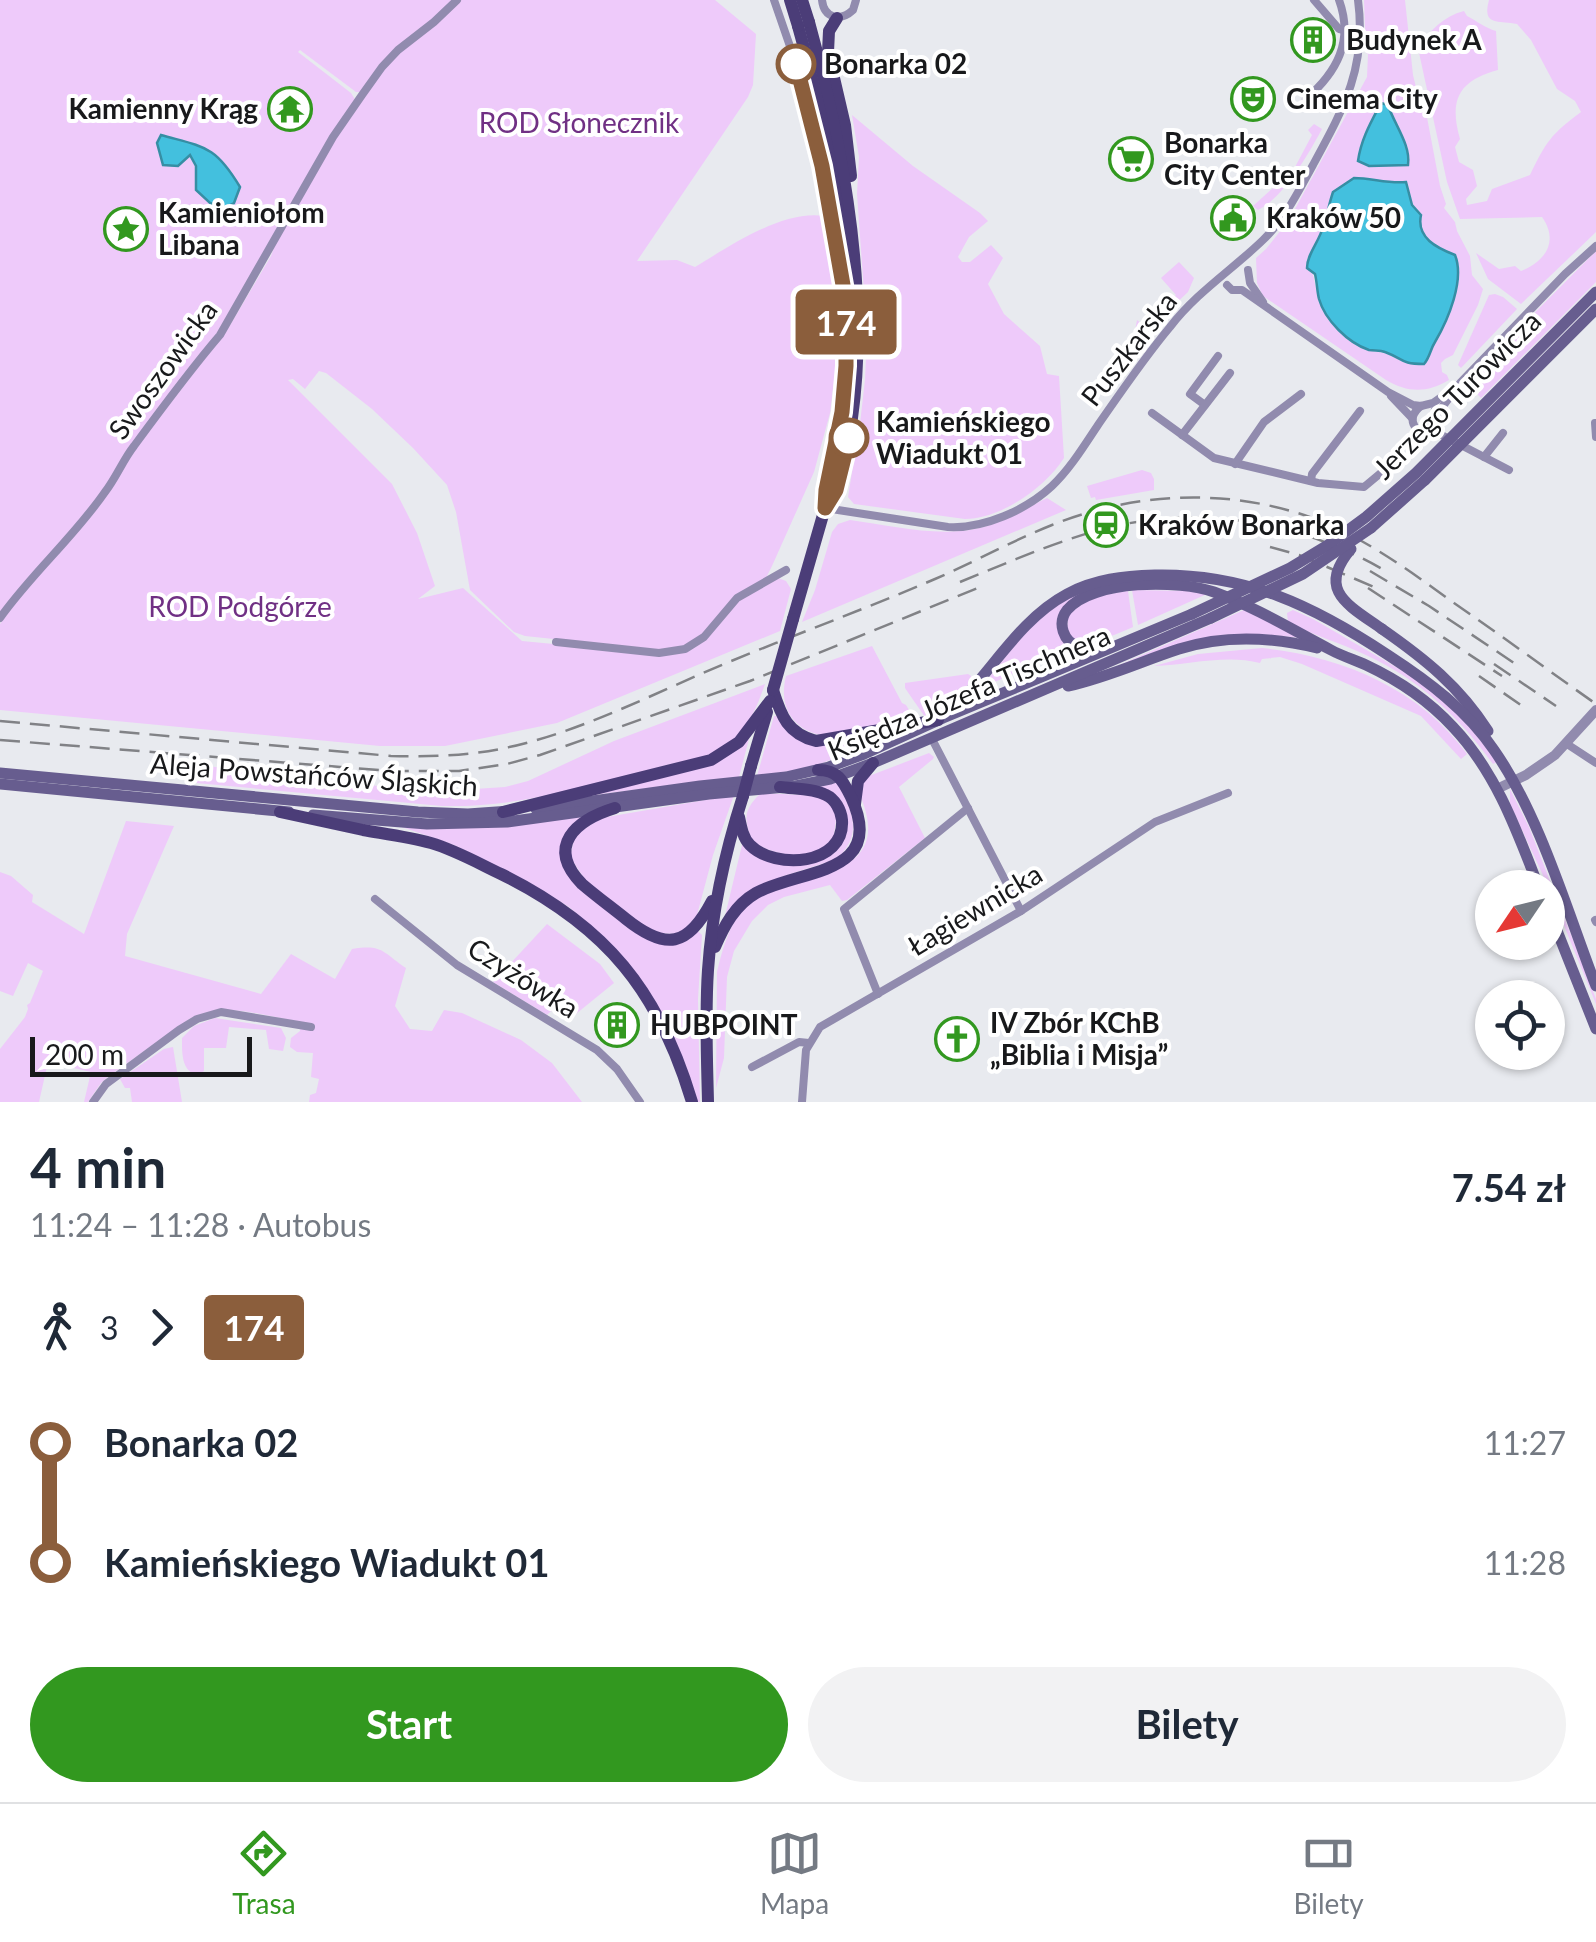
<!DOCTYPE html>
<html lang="pl">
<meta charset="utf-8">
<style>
body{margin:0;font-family:Lato,sans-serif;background:#f2f2f3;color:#1f2937;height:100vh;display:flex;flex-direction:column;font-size:38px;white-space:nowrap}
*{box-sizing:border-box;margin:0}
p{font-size:32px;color:#747a83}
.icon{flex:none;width:55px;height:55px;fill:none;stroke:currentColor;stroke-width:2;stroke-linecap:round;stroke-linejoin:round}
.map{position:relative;height:1102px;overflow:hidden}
.panel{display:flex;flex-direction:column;background:#fff;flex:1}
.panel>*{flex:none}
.badge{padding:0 20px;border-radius:8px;font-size:35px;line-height:65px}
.needle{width:65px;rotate:235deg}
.fabs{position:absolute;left:1475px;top:870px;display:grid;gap:20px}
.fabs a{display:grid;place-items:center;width:90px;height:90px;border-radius:50%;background:#fff;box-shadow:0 2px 8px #0004;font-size:50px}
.scale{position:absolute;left:30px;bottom:25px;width:222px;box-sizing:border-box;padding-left:10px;border:5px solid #18191b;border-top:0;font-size:28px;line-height:35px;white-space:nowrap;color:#18191b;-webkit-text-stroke:8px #fff;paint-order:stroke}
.map>.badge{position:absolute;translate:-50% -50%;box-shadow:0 0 0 5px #fff}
.legs{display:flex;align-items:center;gap:15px;height:110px;padding:0 30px;font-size:32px}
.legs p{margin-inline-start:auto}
.summary{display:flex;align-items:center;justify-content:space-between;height:170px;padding:0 30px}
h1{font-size:55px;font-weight:700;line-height:75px}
.cta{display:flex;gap:20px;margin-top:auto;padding:20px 30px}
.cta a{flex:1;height:115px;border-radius:60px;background:#32981f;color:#fff;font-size:40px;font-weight:700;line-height:115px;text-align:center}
.cta a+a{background:#f2f2f3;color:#1f2937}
ul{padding:0 30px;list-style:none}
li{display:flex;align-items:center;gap:35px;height:120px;font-size:38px}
li i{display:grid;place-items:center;width:15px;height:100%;margin:0 12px;background:currentColor}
li i::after{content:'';width:25px;height:25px;margin:-12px;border:8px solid;border-radius:50%;background:#fff}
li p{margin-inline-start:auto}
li:first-child i{background:linear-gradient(#0000 50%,currentColor 0)}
li:last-child i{background:linear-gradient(currentColor 50%,#0000 0)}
.menu{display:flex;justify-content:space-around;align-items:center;height:140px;border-top:2px solid #e0e1e3;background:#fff;font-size:28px;color:#747a83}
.menu a{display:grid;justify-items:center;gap:5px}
.menu .selected{color:#32981f}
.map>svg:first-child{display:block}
.green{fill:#eecafa;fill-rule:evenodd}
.water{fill:#43c0de;stroke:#368ea4;stroke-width:2.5}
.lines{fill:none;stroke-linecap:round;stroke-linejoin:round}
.minor{stroke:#918bae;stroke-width:8}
.tertiary{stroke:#918bae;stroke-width:10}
.secondary{stroke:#675d8f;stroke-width:11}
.primary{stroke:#4b3d78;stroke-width:12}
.rail{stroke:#818286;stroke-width:2.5;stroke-dasharray:20 10;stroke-linecap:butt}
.secondary-bridge{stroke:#675d8f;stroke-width:11}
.primary-bridge{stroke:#4b3d78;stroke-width:12}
.line-1-casing{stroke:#fff;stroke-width:22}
.line-1{stroke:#8b5e3c;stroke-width:15}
.stop-1-dot{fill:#fff;stroke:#8b5e3c;stroke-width:5}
.labels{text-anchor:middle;stroke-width:8;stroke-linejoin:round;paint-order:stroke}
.poi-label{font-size:28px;font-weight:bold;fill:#18191b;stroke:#fff;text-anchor:start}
.stop-label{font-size:28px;font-weight:bold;fill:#18191b;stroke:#fff;text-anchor:start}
.park-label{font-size:28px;fill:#703084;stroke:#fff}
.street-label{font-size:28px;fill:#18191b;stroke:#fff}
</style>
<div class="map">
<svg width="1596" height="1102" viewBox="0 0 1596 1102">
<rect width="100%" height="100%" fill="#e8eaef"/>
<g class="green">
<polygon points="0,0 455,0 360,92 356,92 300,50 298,52 351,93 356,101 225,326 107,488 0,618"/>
<path d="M460 0H715L756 34 753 85 748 97 637 261 677 260 695 267C730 246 782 210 824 216L837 305 836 365 830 413 814 472 772 566 766 578 749 588 696 641 682 648 659 650 525 636 514 632 470 590 456 512 447 485 413 448 372 409 326 373 319 371 305 389 293 379 288 380 392 484 417 533 435 586 418 599 463 588 522 641 670 655C713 649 710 623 736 602 748 592 764 586 778 578L786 581 791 589 780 631 557 723 445 746H380L0 710V624L33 578 74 534 138 445 229 327 271 256 277 239 335 140 355 108 362 101V96L399 52Z"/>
<path d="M1364 0H1405L1413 75 1419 99 1426 112 1440 186 1446 204 1444 208 1455 222 1457 231 1470 256 1472 275 1483 289 1478 305 1453 355 1445 359 1441 363 1442 372 1447 375 1449 380C1427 393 1408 393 1386 380L1263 296 1257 283 1256 258 1266 249 1289 220 1367 77 1368 54 1366 53ZM1380 104 1388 105 1410 159 1368 127ZM1365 178 1388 184 1409 197 1412 205 1419 211C1420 238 1431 246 1455 255L1441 332 1432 347 1429 358C1411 355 1391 355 1373 351 1352 346 1329 324 1321 304 1314 288 1316 277 1307 259 1322 239 1324 215 1333 193Z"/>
<path d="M1489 0H1596V232L1521 304 1488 279 1476 253 1499 269 1515 266 1521 271C1546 261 1559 241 1542 217L1460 219 1447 182 1418 48C1429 31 1444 16 1464 11L1467 16C1477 21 1485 28 1496 31L1498 70C1458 81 1449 100 1460 139L1455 147 1459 162 1473 170 1477 186 1466 199 1467 205 1487 201 1492 189 1530 175C1546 142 1551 134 1581 112L1575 101 1557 89 1531 40 1517 24C1497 20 1482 26 1489 0Z"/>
<path d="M852 115 913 166 980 213 988 221 969 237 958 257 962 262H970L991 245 1003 258 988 284 1004 314 1040 346 1047 374 1059 376 1064 458C1045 488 1000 519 965 519L854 504 848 497 857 441H860L861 433 859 432 865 380 867 334 857 194 859 157Z"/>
<path d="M1314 124 1322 129C1308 155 1284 197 1258 210L1253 206 1294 169 1312 135 1308 130Z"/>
<polygon points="1596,251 1596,282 1481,398 1467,384 1467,381"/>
<polygon points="1179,262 1194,278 1188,292 1139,338 1135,331 1137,320 1143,325 1176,295 1161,278"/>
<polygon points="1495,294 1503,297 1517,309 1461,368 1458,365 1489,295"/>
<polygon points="1142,470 1151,473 1154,479 1154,490 1096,500 1095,497 1091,498 1087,486"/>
<path d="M1047 498 1066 510 802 622 815 590 832 532 838 524 850 520C895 526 946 540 990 525 1010 518 1028 507 1047 498Z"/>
<polygon points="1132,590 1187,591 1207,594 1138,625"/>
<path d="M1087 591C1056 607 1048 621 1068 650L981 688C1011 651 1040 605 1087 591Z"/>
<path d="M1128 591 1133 627C1113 636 1096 643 1074 640L1067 631 1068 616C1085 598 1105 594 1128 591Z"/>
<polygon points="1244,610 1302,638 1258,634 1221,635 1115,667"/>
<path d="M1293 610 1313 619 1420 681 1466 722 1497 762 1493 764C1460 718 1420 680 1368 656 1342 643 1314 636 1288 622L1287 613Z"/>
<path d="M872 646 902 703 906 705 914 718 825 736C793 731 778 707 786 676Z"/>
<path d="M1262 648C1341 656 1419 688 1467 754L1461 759 1421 716 1302 664 1280 657 1262 659 1260 663C1226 654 1188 665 1154 666L1198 654Z"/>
<path d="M968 674 971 676 972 680C958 696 945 710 925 717L905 688V683Z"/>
<path d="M765 684C756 710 747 731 725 748 711 759 684 761 667 765 592 785 520 808 442 806L196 783 198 765 429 792 505 787 528 781 614 741Z"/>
<polygon points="774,716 778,716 802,742 897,733 810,768 757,776"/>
<polygon points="749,739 739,777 577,797 706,766"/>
<path d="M929 753 934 757 933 759 899 787 925 838 847 900 842 901 830 885 784 897 768 905 752 921 734 951 727 977 724 1058 716 1088 717 972C723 948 730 919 750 903 793 869 900 884 859 793L864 782 869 776Z"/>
<path d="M837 782C852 811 864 833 837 859L781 877 725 916 742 845 805 864 846 830 819 787Z"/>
<polygon points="1510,789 1529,827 1596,999 1596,1004 1547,884 1510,804"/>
<path d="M761 793 820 796 837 812 833 842C805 862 784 857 753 843 744 820 742 811 761 793Z"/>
<polygon points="734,795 713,855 697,915 681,934 651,933 590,887 570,857 575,835 601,818"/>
<polygon points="581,817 562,858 648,939 698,931 702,935 698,999 700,1102 696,1102 682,1057 600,934 569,907 530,883 454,845 402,827"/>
<path d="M126 821 174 826 127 934 125 956 261 994 291 954 335 979 352 949C383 944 382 952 406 968L395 1006 410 1029 432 1031 444 1010 462 1013 521 1040 552 1063 582 1102H309L310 1095 316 1093 319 1079 311 1077 313 1053 297 1052 290 1047 291 1038 300 1031V1022C264 1016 222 1000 188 1020L109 1076 101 1083 88 1102H84L91 1072 48 1062 39 1102H0V1049L25 1017 28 1009 27 1005 30 1003 43 971 28 963 13 996 0 991V872L11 876 33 895 32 902 84 934Z"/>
<polygon points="547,924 600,964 614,983 571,1018 554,1008 547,1015 493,982"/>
<path d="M215 1018 281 1028 286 1038 283 1051 269 1049 266 1030 229 1027 226 1048H204V1071L198 1075C181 1072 182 1052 182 1038L194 1026Z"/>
<polygon points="173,1047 182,1102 132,1102 130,1088 125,1088 120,1079 164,1049"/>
</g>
<g class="water">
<path d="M1381 103 1388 105C1394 124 1411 145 1408 165L1369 166 1358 161C1361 139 1371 122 1381 103Z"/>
<path d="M161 135C204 147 215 145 240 187L234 203 224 208 210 203 196 190V166L190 155 178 166 163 165 157 143Z"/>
<path d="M1354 178C1372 178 1388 184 1406 182L1412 205 1421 215C1416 238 1437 248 1455 255 1465 280 1448 320 1435 342 1430 350 1430 357 1424 364 1400 364 1404 359 1385 352 1380 350 1375 351 1369 350 1348 343 1325 320 1319 299 1317 291 1317 282 1315 274L1307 268C1307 254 1319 242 1323 227 1327 216 1329 204 1333 192Z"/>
</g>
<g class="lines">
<g class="minor">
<polyline points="774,0 803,84 821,167"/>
<path d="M822 0C824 18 840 22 853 10L856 0"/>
<polyline points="1314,0 1339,29 1344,30"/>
<path d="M1306 99C1337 72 1354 41 1339 0"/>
<polyline points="1248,270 1250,283 1263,302"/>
<polyline points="1227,285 1232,290 1242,290 1388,392 1413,405 1421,406 1433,403 1457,386"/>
<polyline points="1391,396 1412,418"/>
<polyline points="1205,405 1190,394 1218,356"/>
<path d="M1421 406C1402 420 1419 441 1436 426L1438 417 1435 410"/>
<polyline points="1152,413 1214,458 1318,483 1364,487 1382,472"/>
<polyline points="1437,414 1461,382 1565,274 1596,246"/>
<polyline points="1595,423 1596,437"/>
<polyline points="1432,430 1509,470"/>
<polyline points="1182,435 1230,373"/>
<polyline points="1484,457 1503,433"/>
<polyline points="1235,464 1264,422 1301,394"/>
<polyline points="1311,481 1312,474 1360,411"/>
<path d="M825 508 948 527C984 529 1026 510 1052 486 1070 469 1084 446 1098 425 1121 392 1144 358 1170 327 1197 292 1232 270 1263 240 1285 219 1298 192 1313 165 1344 108 1367 67 1358 0"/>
<path d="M0 618C32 573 74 537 105 492 116 478 123 460 134 446 162 408 190 370 220 335L333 137 362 95 382 67 398 50 434 22 457 0"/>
<polyline points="556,642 659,653 685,649 704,637 737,598 786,570"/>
<polyline points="932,739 1021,911"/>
<polyline points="1567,744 1596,763"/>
<polyline points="375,899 457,965 597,1050 617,1069 640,1102"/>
<polyline points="1595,920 1596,922"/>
<polyline points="878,994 844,909 968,808"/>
<polyline points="752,1067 799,1042 809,1043"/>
<polyline points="93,1102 106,1084 179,1030 197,1019 221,1012 311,1027"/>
<polyline points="802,1102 806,1050 820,1027 1021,911 1155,822 1228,793"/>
</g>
<polyline class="tertiary" points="1497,789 1526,775 1555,755 1596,710"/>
<g class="secondary">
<polyline points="1371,528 1425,480"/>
<path d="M1382 629C1425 659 1459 686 1488 731"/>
<path d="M1101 646C1094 647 1086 649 1079 647 1063 642 1057 623 1067 610 1093 579 1180 580 1214 592 1255 607 1293 630 1331 650 1342 656 1355 660 1366 665 1398 680 1429 701 1453 727 1496 772 1517 831 1539 888"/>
<path d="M1068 686C1106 678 1142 661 1179 649 1223 635 1272 637 1317 648"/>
<path d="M950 712C990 675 1018 620 1067 594 1095 579 1124 576 1155 575 1246 573 1314 606 1388 655 1428 681 1467 710 1494 750 1540 816 1567 911 1596 986"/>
<polyline points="0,773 418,812 468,814 512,811"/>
<polyline points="0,784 289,812"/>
<polyline points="536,809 700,786 786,777 829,767 864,754 943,718 1192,614"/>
<polyline points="313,815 427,824 507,822 709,794 796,786 830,779 873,763 1211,618"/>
<polyline points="1548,908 1596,1029"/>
</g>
<g class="primary">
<polyline points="837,18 829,31 828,52 845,125 851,176"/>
<path d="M809 22C843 145 870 290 852 418 848 448 843 480 827 506"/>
<path d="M793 619 825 508C826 487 832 469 836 448 842 421 845 393 846 365 851 251 829 135 798 26"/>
<path d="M773 690C781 716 788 734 816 741L938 720"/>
<polyline points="751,766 767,712"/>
<polyline points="855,804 858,781 873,763"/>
<path d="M615 808C576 820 545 846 582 884 596 896 611 907 626 919 666 951 688 947 712 901"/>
<path d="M280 812C308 818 335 824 363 830 386 834 409 837 431 843 455 850 478 863 501 874 606 926 659 991 692 1102"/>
<polyline points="503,812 711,760 739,742 770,701"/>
<path d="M739 817C741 827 743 838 750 845 775 870 845 866 842 820 841 810 835 799 826 795 813 788 794 789 780 787"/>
<path d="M715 947C724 926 735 905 756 893 799 869 888 876 851 797 843 781 838 770 818 770"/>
<path d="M708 1102C707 1058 705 1014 708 970 712 911 725 852 743 796"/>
</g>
<g class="rail">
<polyline points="1270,547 1299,555 1381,590"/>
<polyline points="1370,571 1429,606 1517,665"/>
<path d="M960 582C1007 563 1054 542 1103 529 1199 504 1299 521 1384 570"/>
<polyline points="1368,588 1502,676"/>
<polyline points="1494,664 1556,706"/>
<polyline points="1479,676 1528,710"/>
<path d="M0 721 391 756C430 757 467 756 505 748 581 732 652 694 724 664 794 635 865 609 935 579 974 562 1012 541 1052 525 1132 493 1222 488 1304 515 1360 534 1407 569 1454 603 1502 636 1549 671 1596 704"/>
<polyline points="0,740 391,771 459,771 507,764 540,755 750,681 980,587"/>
</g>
<g class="secondary-bridge">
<polyline points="1425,480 1596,309"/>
<path d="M1351 549C1316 590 1348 605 1382 629"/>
<polyline points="1192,614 1290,568 1328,545 1366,517 1416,473 1596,292"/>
<polyline points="1211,618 1303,574 1371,528"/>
</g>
<g class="primary-bridge">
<polyline points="790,0 798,26"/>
<polyline points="802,0 809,22"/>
<polyline points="773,690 793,619"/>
<polyline points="743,796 751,766"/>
</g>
</g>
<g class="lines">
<g class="line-1-casing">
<polyline id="line-1" points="796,64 822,166 846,302 846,366 842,412 826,490 825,508 836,490 849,438"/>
</g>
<use href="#line-1" class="line-1"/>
</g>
<defs>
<g id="building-ring" transform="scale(2.25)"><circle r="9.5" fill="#fff" stroke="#32981f" stroke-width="1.5"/><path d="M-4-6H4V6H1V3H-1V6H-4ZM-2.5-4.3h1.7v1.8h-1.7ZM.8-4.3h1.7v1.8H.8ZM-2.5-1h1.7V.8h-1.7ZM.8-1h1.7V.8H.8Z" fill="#32981f"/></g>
<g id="theatre-ring" transform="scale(2.25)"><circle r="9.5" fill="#fff" stroke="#32981f" stroke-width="1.5"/><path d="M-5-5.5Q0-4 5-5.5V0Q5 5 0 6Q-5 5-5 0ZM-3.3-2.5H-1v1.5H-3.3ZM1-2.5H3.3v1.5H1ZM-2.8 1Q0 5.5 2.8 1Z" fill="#32981f"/></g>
<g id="temple-ring" transform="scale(2.25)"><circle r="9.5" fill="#fff" stroke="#32981f" stroke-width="1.5"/><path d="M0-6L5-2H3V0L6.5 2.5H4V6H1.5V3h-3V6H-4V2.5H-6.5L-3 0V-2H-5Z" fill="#32981f"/></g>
<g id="supermarket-ring" transform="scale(2.25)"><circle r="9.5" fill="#fff" stroke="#32981f" stroke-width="1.5"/><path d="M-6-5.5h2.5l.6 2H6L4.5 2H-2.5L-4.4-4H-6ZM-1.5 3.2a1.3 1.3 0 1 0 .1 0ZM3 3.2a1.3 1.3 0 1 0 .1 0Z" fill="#32981f"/></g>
<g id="civic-ring" transform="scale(2.25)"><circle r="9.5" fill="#fff" stroke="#32981f" stroke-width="1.5"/><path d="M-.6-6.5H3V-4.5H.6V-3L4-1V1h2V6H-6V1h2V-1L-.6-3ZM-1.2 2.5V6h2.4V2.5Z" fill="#32981f"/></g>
<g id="sight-ring" transform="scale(2.25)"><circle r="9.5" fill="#fff" stroke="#32981f" stroke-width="1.5"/><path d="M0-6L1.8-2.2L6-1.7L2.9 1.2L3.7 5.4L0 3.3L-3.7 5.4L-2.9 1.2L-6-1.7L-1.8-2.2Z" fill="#32981f"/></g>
<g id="station-ring" transform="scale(2.25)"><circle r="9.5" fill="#fff" stroke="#32981f" stroke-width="1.5"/><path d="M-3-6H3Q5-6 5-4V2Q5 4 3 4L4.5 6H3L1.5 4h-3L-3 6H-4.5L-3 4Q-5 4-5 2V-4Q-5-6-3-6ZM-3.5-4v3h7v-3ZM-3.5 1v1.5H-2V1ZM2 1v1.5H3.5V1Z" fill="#32981f"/></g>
<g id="church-ring" transform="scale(2.25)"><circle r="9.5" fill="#fff" stroke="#32981f" stroke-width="1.5"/><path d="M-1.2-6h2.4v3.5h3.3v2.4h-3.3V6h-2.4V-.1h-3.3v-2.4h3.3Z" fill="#32981f"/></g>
</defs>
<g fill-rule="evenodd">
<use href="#building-ring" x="1313" y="40"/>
<use href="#theatre-ring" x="1253" y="99"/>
<use href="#temple-ring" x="290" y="109"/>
<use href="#supermarket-ring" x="1131" y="159"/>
<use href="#civic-ring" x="1233" y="218"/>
<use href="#sight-ring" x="126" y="229"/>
<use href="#station-ring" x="1106" y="525"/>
<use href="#building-ring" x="617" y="1025"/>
<use href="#church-ring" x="957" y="1039"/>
</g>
<g class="stop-1-dot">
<circle cx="796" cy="64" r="18"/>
<circle cx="849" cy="438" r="18"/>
</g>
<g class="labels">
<g class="poi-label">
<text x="1346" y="50">Budynek A</text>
<text x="1286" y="109">Cinema City</text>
<text x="258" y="119" text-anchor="end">Kamienny Krąg</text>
<text x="1164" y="153">Bonarka<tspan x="1164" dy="32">City Center</tspan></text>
<text x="158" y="223">Kamieniołom<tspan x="158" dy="32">Libana</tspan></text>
<text x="1266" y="228">Kraków 50</text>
<text x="1138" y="535">Kraków Bonarka</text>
<text x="990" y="1033">IV Zbór KChB<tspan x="990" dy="32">„Biblia i Misja”</tspan></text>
<text x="650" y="1035">HUBPOINT</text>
</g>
<g class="stop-label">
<text x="824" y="74">Bonarka 02</text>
<text x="876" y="432">Kamieńskiego<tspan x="876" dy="32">Wiadukt 01</tspan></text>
</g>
<g class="park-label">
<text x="579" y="133">ROD Słonecznik</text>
<text x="240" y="617">ROD Podgórze</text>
</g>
<g class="street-label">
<text transform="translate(1129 349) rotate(-52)" y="10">Puszkarska</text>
<text transform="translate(163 370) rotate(-54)" y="10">Swoszowicka</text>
<text transform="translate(1457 395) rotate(-45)" y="10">Jerzego Turowicza</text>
<text transform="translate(969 693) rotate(-23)" y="10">Księdza Józefa Tischnera</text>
<text transform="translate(314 775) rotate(4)" y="10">Aleja Powstańców Śląskich</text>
<text transform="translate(975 910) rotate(-31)" y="10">Łagiewnicka</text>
<text transform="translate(523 978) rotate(32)" y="10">Czyżówka</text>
</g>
</g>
</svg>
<div class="fabs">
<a><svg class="needle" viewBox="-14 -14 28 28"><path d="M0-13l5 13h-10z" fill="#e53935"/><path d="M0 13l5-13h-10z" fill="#747a83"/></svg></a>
<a><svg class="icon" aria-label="locate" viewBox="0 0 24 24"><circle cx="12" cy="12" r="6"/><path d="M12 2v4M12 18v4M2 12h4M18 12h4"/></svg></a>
</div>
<div class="scale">200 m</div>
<b class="badge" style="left:846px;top:322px;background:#8b5e3c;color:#fff">174</b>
</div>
<section class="panel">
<div class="summary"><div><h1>4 min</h1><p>11:24 – 11:28 · Autobus</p></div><b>7.54 zł</b></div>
<div class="legs"><svg class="icon" aria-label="walk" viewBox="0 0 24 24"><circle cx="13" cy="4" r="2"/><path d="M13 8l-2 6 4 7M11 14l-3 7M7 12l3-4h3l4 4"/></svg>3<svg class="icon" aria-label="forward" viewBox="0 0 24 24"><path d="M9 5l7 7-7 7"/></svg><b class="badge" style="background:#8b5e3c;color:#fff">174</b></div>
<ul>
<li><i style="color:#8b5e3c"></i><b>Bonarka 02</b><p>11:27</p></li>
<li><i style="color:#8b5e3c"></i><b>Kamieńskiego Wiadukt 01</b><p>11:28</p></li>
</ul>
<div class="cta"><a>Start</a><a>Bilety</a></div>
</section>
<nav class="menu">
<a class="selected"><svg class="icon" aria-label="directions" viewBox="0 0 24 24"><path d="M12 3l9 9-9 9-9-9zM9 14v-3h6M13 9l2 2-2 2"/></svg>Trasa</a>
<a><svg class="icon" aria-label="map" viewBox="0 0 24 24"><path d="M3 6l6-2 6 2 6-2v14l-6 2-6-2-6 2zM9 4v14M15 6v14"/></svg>Mapa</a>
<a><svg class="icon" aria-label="tickets" viewBox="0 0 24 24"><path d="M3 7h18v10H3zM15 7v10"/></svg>Bilety</a>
</nav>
